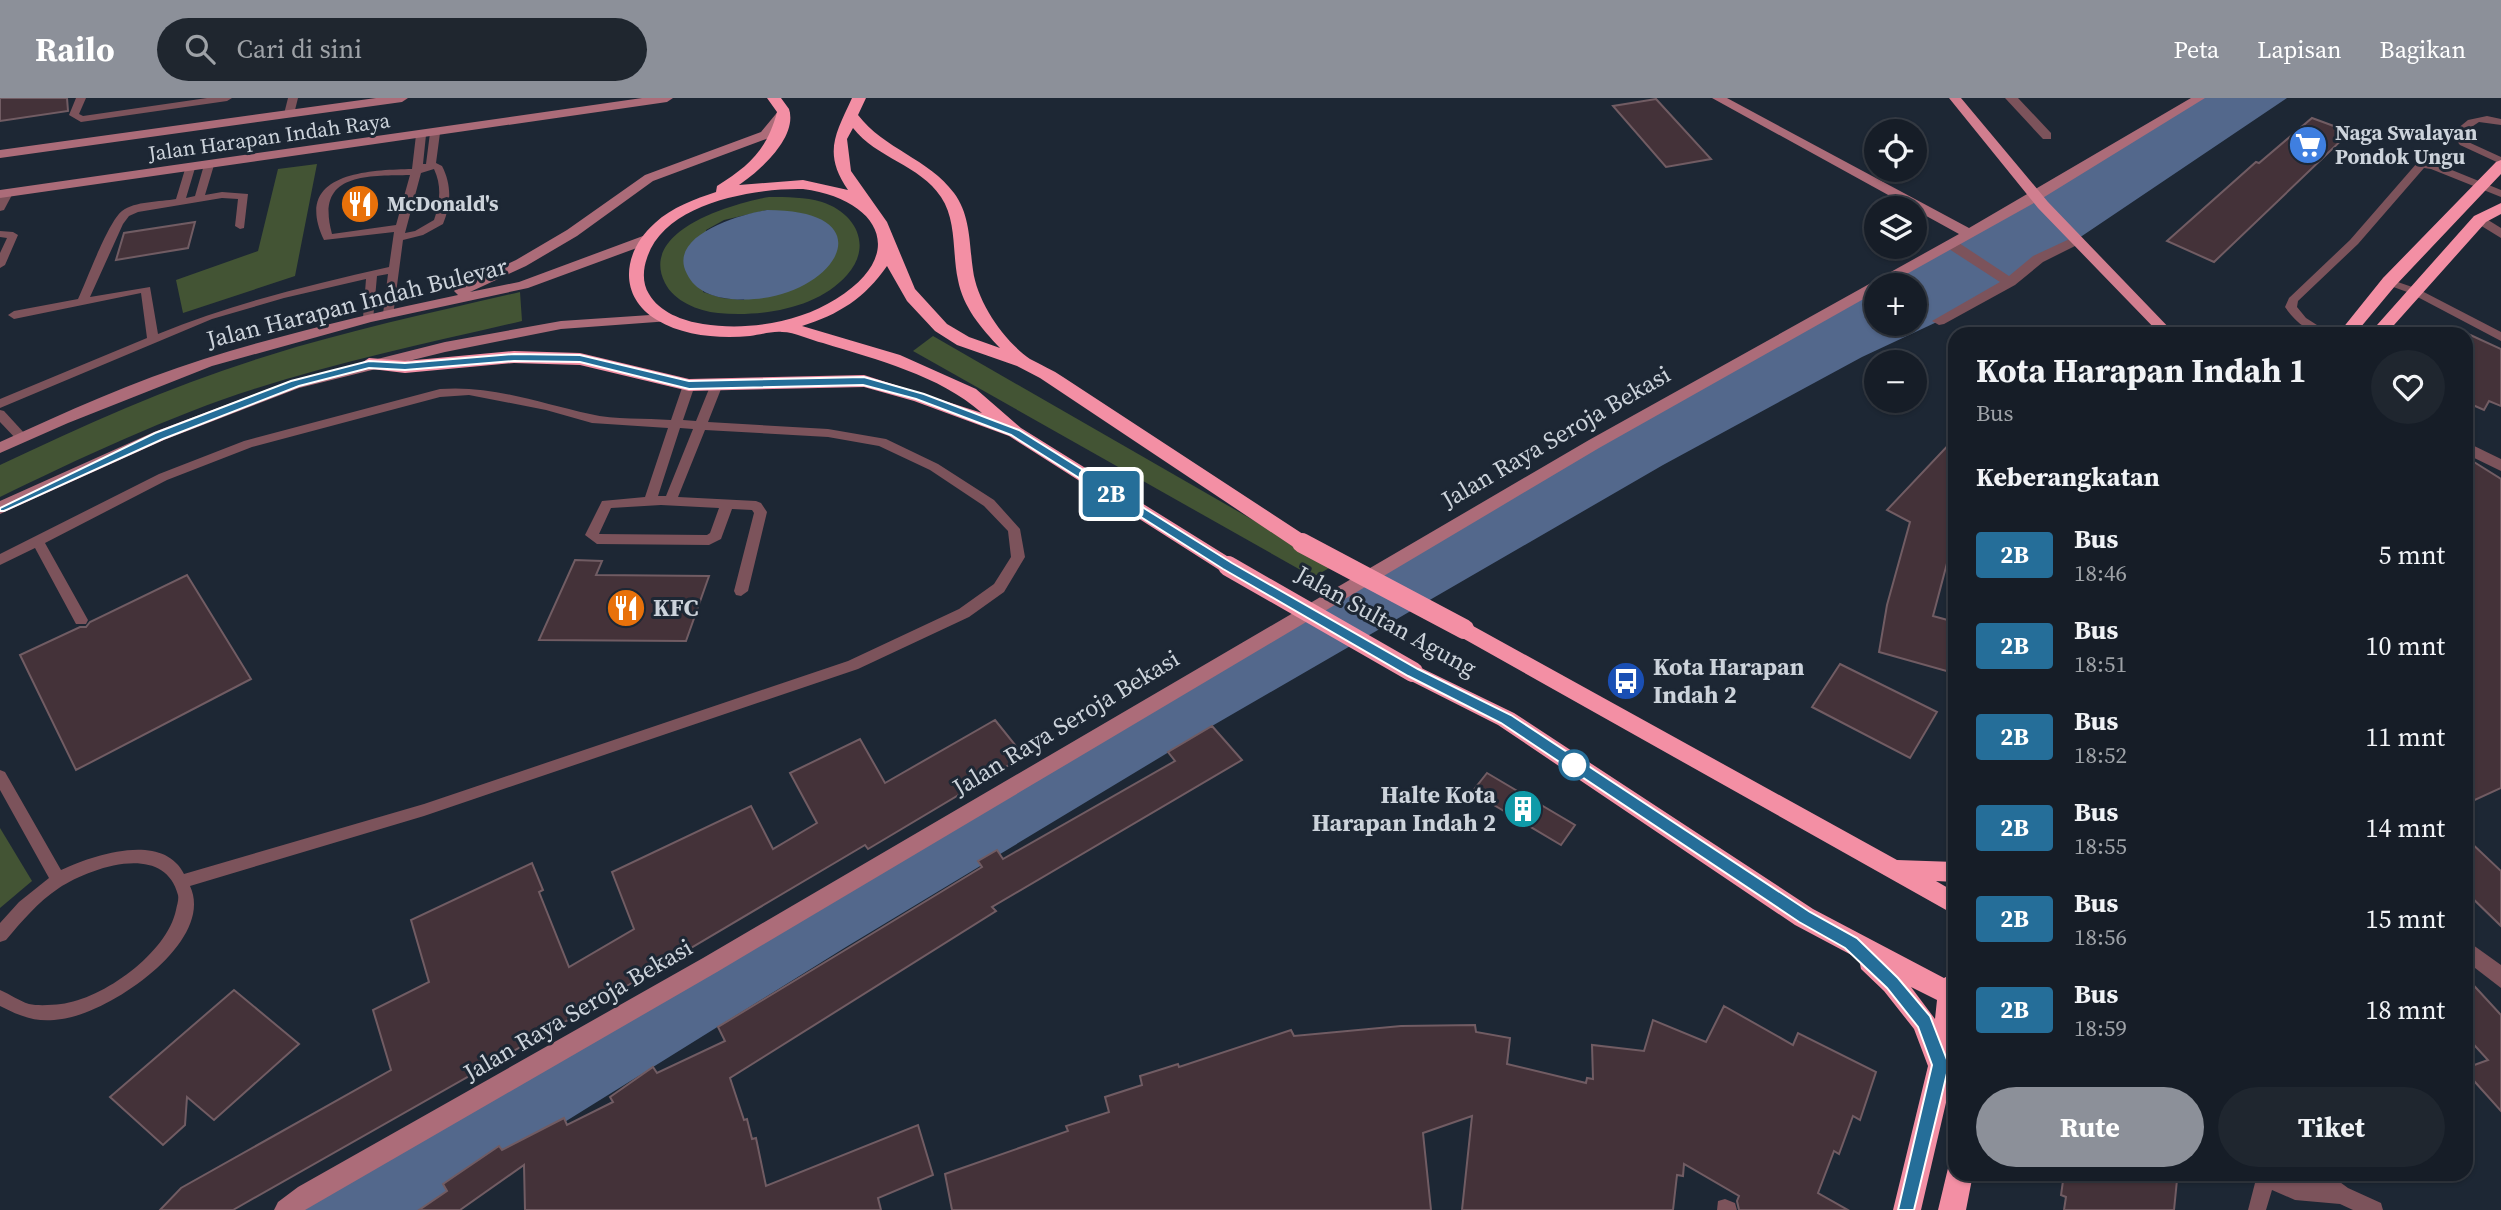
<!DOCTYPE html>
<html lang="id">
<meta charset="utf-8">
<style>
body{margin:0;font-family:"Source Serif 4",serif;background:#1f262f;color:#f1f3f6;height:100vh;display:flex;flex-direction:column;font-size:26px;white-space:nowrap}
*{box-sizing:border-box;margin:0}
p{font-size:23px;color:#9ea2a7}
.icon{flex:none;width:38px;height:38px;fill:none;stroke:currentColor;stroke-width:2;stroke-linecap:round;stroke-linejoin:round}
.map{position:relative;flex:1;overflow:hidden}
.sheet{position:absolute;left:1948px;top:229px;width:525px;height:854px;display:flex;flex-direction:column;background:#161d27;border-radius:21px;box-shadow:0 2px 5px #0004,0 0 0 2px #353b44}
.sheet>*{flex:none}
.badge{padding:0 14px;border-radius:5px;font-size:24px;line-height:46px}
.controls{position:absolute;left:1864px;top:21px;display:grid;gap:14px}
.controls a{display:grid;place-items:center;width:63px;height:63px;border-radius:50%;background:#161d27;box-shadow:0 2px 5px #0004,0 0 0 2px #353b44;font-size:35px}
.map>.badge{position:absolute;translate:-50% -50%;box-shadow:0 0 0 4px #fff}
h2{padding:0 28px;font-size:26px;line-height:63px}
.round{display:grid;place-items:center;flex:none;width:74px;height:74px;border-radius:37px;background:#1f262f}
.overview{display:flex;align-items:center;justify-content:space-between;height:119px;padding:0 28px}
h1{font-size:33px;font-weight:700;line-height:52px}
.primary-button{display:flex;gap:14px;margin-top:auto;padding:14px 28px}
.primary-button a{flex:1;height:80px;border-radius:42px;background:#8c9099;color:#fff;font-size:28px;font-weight:700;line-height:80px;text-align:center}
.primary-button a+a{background:#1f262f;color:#f1f3f6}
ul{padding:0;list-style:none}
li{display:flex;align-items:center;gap:21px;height:91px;padding:0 28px}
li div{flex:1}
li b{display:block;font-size:26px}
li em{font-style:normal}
li .badge{min-width:77px;font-weight:700;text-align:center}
header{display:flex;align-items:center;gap:42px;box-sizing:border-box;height:98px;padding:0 35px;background:#8c9099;color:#fff}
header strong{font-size:33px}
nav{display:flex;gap:38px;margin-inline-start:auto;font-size:24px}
.search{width:490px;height:63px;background:#1f262f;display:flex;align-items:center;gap:18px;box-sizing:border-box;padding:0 24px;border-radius:38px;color:#9ea2a7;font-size:26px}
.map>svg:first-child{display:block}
.green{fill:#435434;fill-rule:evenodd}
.water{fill:#53688c}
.building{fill:#443239;stroke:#715c63;stroke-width:2}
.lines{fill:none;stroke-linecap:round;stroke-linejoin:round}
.lane{fill:#7c535b;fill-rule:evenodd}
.street{fill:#7c535b;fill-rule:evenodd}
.secondary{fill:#ac6c79;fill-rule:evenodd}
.primary{fill:#d17e8f;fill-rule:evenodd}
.highway{fill:#f38fa4;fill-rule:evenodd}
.highway-bridge{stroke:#f38fa4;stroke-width:20}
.line{fill:#256e99;stroke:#fff;stroke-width:2}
.stop-dot{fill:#fff;stroke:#256e99;stroke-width:3.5}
.labels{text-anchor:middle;stroke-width:6;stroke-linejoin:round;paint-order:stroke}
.far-poi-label{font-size:21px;font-weight:bold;fill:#ccd3db;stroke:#1d2734;text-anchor:start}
.far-street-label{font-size:21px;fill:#ccd3db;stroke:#1d2734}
.street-label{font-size:24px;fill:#ccd3db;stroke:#1d2734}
.poi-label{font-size:24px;font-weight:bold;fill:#ccd3db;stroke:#1d2734;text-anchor:start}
</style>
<header>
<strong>Railo</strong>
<div class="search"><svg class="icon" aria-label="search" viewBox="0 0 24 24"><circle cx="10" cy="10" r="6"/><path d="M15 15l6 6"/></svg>Cari di sini</div>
<nav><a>Peta</a><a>Lapisan</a><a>Bagikan</a></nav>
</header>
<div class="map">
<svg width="2501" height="1112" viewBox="0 0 2501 1112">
<rect width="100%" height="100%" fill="#1d2734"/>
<g class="green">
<polygon points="317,66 295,178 183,215 176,182 258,153 278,71"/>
<path d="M769 99C787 99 805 99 822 104 856 115 873 148 847 177 817 211 761 219 718 215 698 213 674 203 665 185 638 132 734 105 769 99ZM767 112 744 202 722 200 703 194 706 132 724 122Z"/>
<path d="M520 194 522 223C432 244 342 263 254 291 172 317 78 361 0 399V367C86 326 175 286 267 258 350 232 435 214 520 194Z"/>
<polygon points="933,238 1333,468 1313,479 913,253"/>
<polygon points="0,730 32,783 0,810"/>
</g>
<g class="water">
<polygon points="2200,0 2287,0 2076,142 1939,223 1862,259 1663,367 1212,628 846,849 423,1112 286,1112 1876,188 1876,226 1914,226 1914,187 1877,187 2036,98"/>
<path d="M767 112C896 112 829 210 731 201 713 199 695 193 687 176 666 137 742 116 767 112Z"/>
</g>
<g class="building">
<polygon points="0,0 67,0 68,13 0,23"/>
<polygon points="1656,1 1711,61 1666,69 1613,8"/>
<polygon points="2312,20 2350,34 2214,164 2167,143 2256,64 2259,65"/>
<polygon points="195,124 188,150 116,162 124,135"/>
<polygon points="2466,235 2501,251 2501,308 2489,303 2484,312 2466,304"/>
<polygon points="1955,340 1955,435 1933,518 1955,524 1950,574 1879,554 1887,507 1910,424 1887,412"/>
<polygon points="2466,359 2501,381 2501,690 2466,706"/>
<polygon points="575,462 602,463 596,477 709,478 686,543 539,542"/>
<polygon points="187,477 251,581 76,672 20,557 80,529 86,529 90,524"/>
<polygon points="1840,566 1937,614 1910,660 1812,609"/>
<polygon points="995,622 1024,658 868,751 865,747 598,905 233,1112 160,1112 181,1090 391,972 373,912 429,884 411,822 532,765 543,792 539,794 569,869 634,831 612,774 751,708 773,751 817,725 790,675 860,641 885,685"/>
<polygon points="1212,628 1242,662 992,809 996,813 730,980 744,1022 747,1021 752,1041 756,1040 766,1088 918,1027 933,1077 878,1100 881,1112 525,1112 524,1067 460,1112 419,1112 447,1093 443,1086 499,1048 502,1052 564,1020 567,1027 613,1004 610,999 653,969 657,975 725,943 718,929 982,769 978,763 997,752 1003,761 1175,663 1168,654"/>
<polygon points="1487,675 1575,727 1561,747 1472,694"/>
<polygon points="2466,740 2501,773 2501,828 2466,794"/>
<polygon points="2466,879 2501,917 2501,1013 2466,974 2466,970 2488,962 2466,938"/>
<polygon points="234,892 299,946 214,1022 187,999 185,1027 163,1047 110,999"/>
<polygon points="1724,908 1793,947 1798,935 1876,974 1860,1022 1853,1018 1839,1056 1834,1053 1818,1095 1848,1112 1739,1112 1737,1103 1739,1098 1684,1066 1683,1078 1677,1077 1673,1112 1462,1112 1472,1018 1423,1035 1431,1112 952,1112 945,1076 1068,1033 1066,1028 1109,1014 1105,999 1142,987 1140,978 1178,966 1179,969 1291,932 1294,938 1401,928 1475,927 1476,934 1510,940 1507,966 1586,985 1587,980 1593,981 1592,947 1644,953 1653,922 1706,944"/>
<polygon points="2064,1076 2163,1076 2177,1082 2174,1112 2064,1112 2066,1099 2061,1097"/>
</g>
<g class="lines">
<g class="lane">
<polygon points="76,0 86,0 79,16 83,18 207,0 232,0 227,3 81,24 69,17"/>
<polygon points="288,0 298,0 294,16 289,19 284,16"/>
<polygon points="2487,18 2501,21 2501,27 2479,24 2461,36 2466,43 2501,59 2501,66 2460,47 2451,36 2468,22"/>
<path d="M435 32 440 35 436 65 442 68C452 87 451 107 443 126L423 137 403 142 393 218 389 220 383 216 388 176 377 178 373 222H365L363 220 366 181 284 200 212 221 0 310V301L147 240 141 195 14 221 8 217 14 213 78 201C87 182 108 124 122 113 135 103 160 104 176 101L186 68 195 70 186 100 195 98 204 67 209 64 214 67 205 97 222 94 248 96 244 130 240 131 235 128 238 101 222 100 138 114 129 118 123 126 90 199 150 189 158 236C233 205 310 187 389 169L394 134 324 142C292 75 367 72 412 71L416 37 421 34 426 37 423 66H426L430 35ZM434 71C442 88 440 105 434 122L415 133 405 135 421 75ZM410 77 396 127 332 136C315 75 365 78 410 77Z"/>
<path d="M2421 64 2437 66 2501 92V99L2431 71 2424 70 2358 146 2298 203 2297 209 2306 220 2331 236C2310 236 2297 226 2285 209L2289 200 2350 142 2417 65Z"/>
<polygon points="8,92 13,95 4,112 0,113 0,100 4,93"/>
<polygon points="0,133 13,134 18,137 5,167 0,170 0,155 7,140 0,139"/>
<polygon points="2389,181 2418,191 2501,234 2501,243 2410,195 2385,186 2384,184"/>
<path d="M717 282 723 286 708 324 828 331 886 341 938 366 994 402 1020 431 1025 459 1004 494 969 519 858 571 424 718 190 788C216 844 109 915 62 921 36 925 22 919 0 908V892C10 896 19 903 29 906 38 908 52 907 61 906 103 901 167 855 176 812 177 807 179 802 178 797 164 743 90 770 59 790 38 804 22 823 6 842L0 844V825L19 804 49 780 0 692V672L5 674 61 772C93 757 163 733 184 776L424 706 848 563 959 511 994 486 1011 459 1008 433 984 408 930 372 879 348 828 339 705 332 678 399 756 403 761 405 767 414 748 493 741 498 736 497 734 493 754 415 752 412 732 411 721 441 709 447 597 446 585 437 602 403 645 399 668 330 592 325 546 312 469 297 440 299 252 349 167 382 45 445 88 522 86 526H76L35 450 0 467V456L159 376 244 343 440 291C493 287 539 305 590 316 615 322 645 320 671 322L683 287 689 283 695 287 683 322 696 323 711 286ZM680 330 693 331 666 398H658ZM661 407 719 410 710 435 707 437 599 436 611 410Z"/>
<polygon points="0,312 4,313 26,337 28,340 26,343 18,343 0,324"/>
<polygon points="2247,1076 2278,1076 2295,1084 2311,1085 2305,1076 2329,1076 2348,1090 2381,1105 2383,1112 2353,1112 2340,1106 2295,1102 2272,1092 2266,1112 2248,1112 2255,1085 2250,1082"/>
<polygon points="1725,1101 1735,1105 1737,1112 1717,1112 1718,1103"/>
</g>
<g class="street">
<polygon points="2005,0 2018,0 2051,35 2051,41 2043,41"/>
<polygon points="2480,117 2501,130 2501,140 2475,124 2473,121"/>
<polygon points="2076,138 2081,139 2081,145 2043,164 2015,187 1944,226 1939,227 1932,223 2000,184 1946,149 1946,143 1956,143 2009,178 2033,158"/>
<polygon points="2466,344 2501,361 2501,373 2466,356"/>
<polygon points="2466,842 2501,867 2501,890 2466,863"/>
</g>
<g class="secondary">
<polygon points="376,0 408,0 402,4 0,60 0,52"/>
<polygon points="642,0 673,0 667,4 0,100 0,92"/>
<polygon points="1712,0 1727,0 1969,130 2191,0 2205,0 2041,101 1887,187 1876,187 1876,194 1599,350 717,874 305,1112 274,1112 278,1104 298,1089 703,860 1589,342 1959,136"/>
<path d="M780 11 790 14 769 40 653 83 577 138 526 168 470 194 519 184 643 138H653V144L528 190 371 224 212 268 68 325 0 355V344C66 314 134 283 204 261 287 235 373 215 458 197L454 193 456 190 516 162 567 132 645 77 761 34Z"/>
<polygon points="665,216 672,220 670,223 561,231 445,254 299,290 164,342 0,416 0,403 154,334 290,283 445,244 561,223"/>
</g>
<polygon class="primary" points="1949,0 1961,0 2048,104 2175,236 2160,236 2038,110"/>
<g class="highway">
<path d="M767 0H781L789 11C798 39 760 73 739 87L803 82 848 92C823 55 835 37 852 0H866L858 17C884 51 929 61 954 95 971 118 969 146 973 172 977 204 1004 243 1030 261 1041 267 1053 272 1063 279L1309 440 1312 445 1309 450H1295L1040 280 1017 268 957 247 935 233 907 203 887 168C865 200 838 217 802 228L900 257 976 291 1021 330 1235 463 1238 468 1235 473H1221L1009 338 914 303 864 289 689 293 580 267 514 265 405 275 363 270 360 266 369 260 405 263 514 253 580 255 689 281 864 277 982 315C939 277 877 262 823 245 810 242 795 234 782 234 772 233 760 237 750 238 720 241 683 238 657 222 617 198 623 153 655 125 672 109 695 101 716 94L717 88C749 68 767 52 777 14ZM853 30C876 60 920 67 941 99 957 123 952 155 958 182 963 209 981 230 1000 250L969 239 947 226 915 191 887 124 851 73 847 41ZM803 91C878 101 910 155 836 201 798 225 746 233 703 226 683 223 659 214 649 196 642 185 643 171 647 160 664 105 754 90 803 91Z"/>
<polygon points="2501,62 2501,76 2395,188 2355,236 2338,236 2383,180 2496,64"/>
<polygon points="2501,105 2501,116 2486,124 2386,236 2369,236 2474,118"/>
<polygon points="1464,523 1897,762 1955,764 1955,784 1936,783 1955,794 1955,817 1457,537 1454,531 1457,525"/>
<path d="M1413 566 1514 615 1813 811 1944 880 1955 874V966L1921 1112H1893L1928 968 1914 931 1884 893 1861 871 1859 861 1795 827 1498 627 1405 580 1402 574 1405 568ZM1911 889 1937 902 1935 921Z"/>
<polygon points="1955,1064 1955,1076 1973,1076 1966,1112 1938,1112 1949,1066"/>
</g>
<g class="highway-bridge">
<polyline points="1302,445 1464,531"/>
<polyline points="1228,468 1413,574"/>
</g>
</g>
<polygon class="line" points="514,256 580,257 689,283 864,279 924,296 1019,332 1232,465 1418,571 1511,617 1810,814 1857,840 1898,880 1930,918 1949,967 1914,1112 1898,1112 1932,967 1918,929 1887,890 1845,850 1799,824 1501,625 1408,578 1223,471 1011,337 916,301 863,287 689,291 580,264 514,263 405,272 369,270 299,288 163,341 4,413 0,413 0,410 155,335 291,283 369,263 405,265"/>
<defs>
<g id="supermarket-disc" transform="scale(2.0125)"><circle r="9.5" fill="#3f7fe0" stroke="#1d2734"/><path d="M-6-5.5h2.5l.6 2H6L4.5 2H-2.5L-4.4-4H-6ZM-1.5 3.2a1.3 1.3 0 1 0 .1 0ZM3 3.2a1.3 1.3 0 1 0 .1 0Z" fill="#fff"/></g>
<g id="restaurant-disc" transform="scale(2.0125)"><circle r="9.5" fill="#e8710a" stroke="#1d2734"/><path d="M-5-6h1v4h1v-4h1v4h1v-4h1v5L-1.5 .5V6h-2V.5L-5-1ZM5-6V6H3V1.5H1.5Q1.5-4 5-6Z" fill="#fff"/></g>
<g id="bus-disc" transform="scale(2.0125)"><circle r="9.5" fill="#1a4fb4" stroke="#1d2734"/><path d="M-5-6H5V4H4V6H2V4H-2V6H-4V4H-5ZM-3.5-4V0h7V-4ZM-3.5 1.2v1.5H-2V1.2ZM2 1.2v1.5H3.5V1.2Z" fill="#fff"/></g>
<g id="building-disc" transform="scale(2.0125)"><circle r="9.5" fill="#0f9aa8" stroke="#1d2734"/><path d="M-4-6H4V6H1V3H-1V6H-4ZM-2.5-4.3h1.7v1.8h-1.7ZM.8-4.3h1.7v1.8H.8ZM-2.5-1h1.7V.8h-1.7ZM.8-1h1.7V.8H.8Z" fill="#fff"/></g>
</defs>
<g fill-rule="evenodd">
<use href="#supermarket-disc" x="2308" y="47"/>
<use href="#restaurant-disc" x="360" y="106"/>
<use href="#restaurant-disc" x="626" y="510"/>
<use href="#bus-disc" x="1626" y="583"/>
<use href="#building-disc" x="1523" y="711"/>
</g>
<circle class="stop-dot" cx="1574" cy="667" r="14"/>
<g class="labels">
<g class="far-poi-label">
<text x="2335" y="42">Naga Swalayan<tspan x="2335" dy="24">Pondok Ungu</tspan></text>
<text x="387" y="113">McDonald's</text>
</g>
<g class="far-street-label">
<text transform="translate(269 39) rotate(-8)" y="7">Jalan Harapan Indah Raya</text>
</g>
<g class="street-label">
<text transform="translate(357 205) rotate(-14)" y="8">Jalan Harapan Indah Bulevar</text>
<text transform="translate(1556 339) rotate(-30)" y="8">Jalan Raya Seroja Bekasi</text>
<text transform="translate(1386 523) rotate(29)" y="8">Jalan Sultan Agung</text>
<text transform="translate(1066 625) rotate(-31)" y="8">Jalan Raya Seroja Bekasi</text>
<text transform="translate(578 912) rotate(-30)" y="8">Jalan Raya Seroja Bekasi</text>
</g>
<g class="poi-label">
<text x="653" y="518">KFC</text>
<text x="1653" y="577">Kota Harapan<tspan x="1653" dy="28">Indah 2</tspan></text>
<text x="1496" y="705" text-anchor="end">Halte Kota<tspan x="1496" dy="28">Harapan Indah 2</tspan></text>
</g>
</g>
</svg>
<div class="controls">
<a><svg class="icon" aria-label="locate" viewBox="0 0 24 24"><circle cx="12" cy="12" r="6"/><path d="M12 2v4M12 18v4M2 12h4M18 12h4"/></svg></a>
<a><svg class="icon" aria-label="layers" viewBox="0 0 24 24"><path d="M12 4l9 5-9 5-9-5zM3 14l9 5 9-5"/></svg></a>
<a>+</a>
<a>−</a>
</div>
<b class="badge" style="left:1111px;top:396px;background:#256e99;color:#fff">2B</b>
<section class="sheet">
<div class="overview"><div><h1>Kota Harapan Indah 1</h1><p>Bus</p></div><a class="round"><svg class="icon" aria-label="heart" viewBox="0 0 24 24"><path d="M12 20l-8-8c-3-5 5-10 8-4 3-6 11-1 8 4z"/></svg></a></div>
<h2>Keberangkatan</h2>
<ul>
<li><span class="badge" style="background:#256e99;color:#fff">2B</span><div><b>Bus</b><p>18:46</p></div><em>5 mnt</em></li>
<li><span class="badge" style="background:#256e99;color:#fff">2B</span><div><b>Bus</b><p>18:51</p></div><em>10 mnt</em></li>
<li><span class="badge" style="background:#256e99;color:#fff">2B</span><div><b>Bus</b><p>18:52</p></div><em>11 mnt</em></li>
<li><span class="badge" style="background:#256e99;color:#fff">2B</span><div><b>Bus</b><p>18:55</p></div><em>14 mnt</em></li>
<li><span class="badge" style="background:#256e99;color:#fff">2B</span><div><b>Bus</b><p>18:56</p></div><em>15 mnt</em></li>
<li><span class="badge" style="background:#256e99;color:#fff">2B</span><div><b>Bus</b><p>18:59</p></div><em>18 mnt</em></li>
</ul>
<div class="primary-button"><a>Rute</a><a>Tiket</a></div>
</section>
</div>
